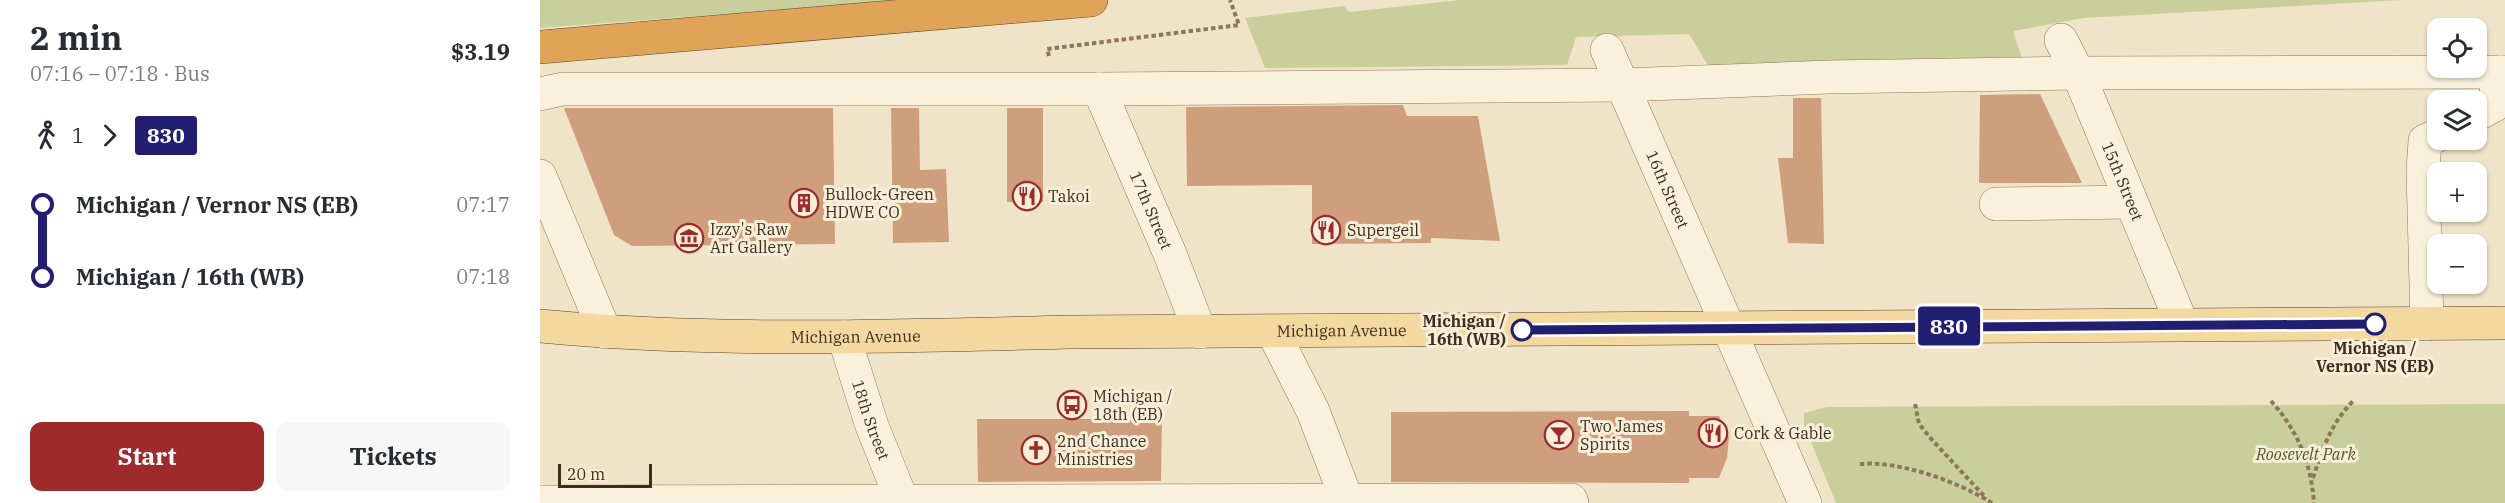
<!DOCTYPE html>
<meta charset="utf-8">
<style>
body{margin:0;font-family:"IBM Plex Serif",serif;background:#f7f7f7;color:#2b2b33;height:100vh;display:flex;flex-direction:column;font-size:22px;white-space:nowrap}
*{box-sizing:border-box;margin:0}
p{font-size:20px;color:#7c7c81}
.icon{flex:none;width:33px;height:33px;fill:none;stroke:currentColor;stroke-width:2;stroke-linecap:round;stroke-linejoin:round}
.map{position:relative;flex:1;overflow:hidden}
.details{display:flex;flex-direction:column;background:#fff;width:540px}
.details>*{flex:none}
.badge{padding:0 12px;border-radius:4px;font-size:21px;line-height:39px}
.fabs{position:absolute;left:1887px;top:18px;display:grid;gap:12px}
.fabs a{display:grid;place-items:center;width:60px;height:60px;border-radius:12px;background:#fff;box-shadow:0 2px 4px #0004;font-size:30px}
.scale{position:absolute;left:18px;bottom:15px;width:94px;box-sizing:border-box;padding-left:6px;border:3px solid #3d2e20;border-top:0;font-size:16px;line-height:21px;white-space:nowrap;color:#3d2e20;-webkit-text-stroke:4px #f7eed8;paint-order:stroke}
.map>.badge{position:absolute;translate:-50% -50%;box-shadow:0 0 0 3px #fff}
.legs{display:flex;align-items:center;gap:9px;height:66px;padding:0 30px;font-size:20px}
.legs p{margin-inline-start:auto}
.overview{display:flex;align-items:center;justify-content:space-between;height:102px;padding:0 30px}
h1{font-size:33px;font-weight:700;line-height:45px}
.primary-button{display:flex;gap:12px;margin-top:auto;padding:12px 30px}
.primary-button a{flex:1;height:69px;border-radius:12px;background:#9e2a2b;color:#fff;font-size:24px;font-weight:700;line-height:69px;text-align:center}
.primary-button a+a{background:#f7f7f7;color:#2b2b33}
ul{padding:0 30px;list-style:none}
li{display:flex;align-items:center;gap:21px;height:72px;font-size:22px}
li i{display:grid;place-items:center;width:9px;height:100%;margin:0 8px;background:currentColor}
li i::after{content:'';width:15px;height:15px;margin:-8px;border:4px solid;border-radius:50%;background:#fff}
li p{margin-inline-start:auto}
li:first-child i{background:linear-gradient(#0000 50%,currentColor 0)}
li:last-child i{background:linear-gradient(currentColor 50%,#0000 0)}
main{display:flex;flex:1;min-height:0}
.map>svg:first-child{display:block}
.green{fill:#c9cf9b}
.building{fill:#cf9f7d}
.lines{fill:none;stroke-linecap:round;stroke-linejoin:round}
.minor-casing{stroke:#8d765c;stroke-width:34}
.major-casing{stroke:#5b4430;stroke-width:34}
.highway-casing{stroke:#5b4430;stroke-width:34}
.path{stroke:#8d765c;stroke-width:4;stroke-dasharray:4.5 3;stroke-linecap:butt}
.minor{stroke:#faf1dc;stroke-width:33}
.major{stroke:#f3d9a0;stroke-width:33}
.highway{stroke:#e0a458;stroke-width:33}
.line-1-casing{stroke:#fff;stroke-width:14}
.line-1{stroke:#221e72;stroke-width:9}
.stop-1-dot{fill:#fff;stroke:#221e72;stroke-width:3}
.labels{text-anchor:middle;stroke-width:6;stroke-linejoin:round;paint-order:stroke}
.street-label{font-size:16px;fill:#3d2e20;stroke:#f7eed8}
.poi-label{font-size:16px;fill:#3d2e20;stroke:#f7eed8;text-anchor:start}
.stop-label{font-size:16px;font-weight:bold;fill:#3d2e20;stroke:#f7eed8;text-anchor:end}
.park-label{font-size:16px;font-style:italic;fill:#4d5a26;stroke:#f7eed8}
</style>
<main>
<section class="details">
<div class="overview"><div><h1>2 min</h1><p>07:16 – 07:18 · Bus</p></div><b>$3.19</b></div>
<div class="legs"><svg class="icon" aria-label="walk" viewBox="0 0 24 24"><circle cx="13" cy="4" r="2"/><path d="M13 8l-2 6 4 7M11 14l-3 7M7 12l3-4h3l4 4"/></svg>1<svg class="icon" aria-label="forward" viewBox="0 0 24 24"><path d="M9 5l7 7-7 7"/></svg><b class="badge" style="background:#221e72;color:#fff">830</b></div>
<ul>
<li><i style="color:#221e72"></i><b>Michigan / Vernor NS (EB)</b><p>07:17</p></li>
<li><i style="color:#221e72"></i><b>Michigan / 16th (WB)</b><p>07:18</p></li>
</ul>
<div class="primary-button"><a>Start</a><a>Tickets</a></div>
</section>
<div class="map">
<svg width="1965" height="503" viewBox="0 0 1965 503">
<rect width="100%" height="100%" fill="#f0e4c8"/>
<g class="green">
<polygon points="0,0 369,0 0,28"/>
<polygon points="920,0 1863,0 1544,18 1473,31 1486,70 1169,67 1149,34 1036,37 1027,65 725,68 705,18 804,6 809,12"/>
<polygon points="1965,404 1965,503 1296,503 1264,425 1264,413 1287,407"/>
</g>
<g class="building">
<polygon points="1500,94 1542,183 1439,183 1440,95"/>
<polygon points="1253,98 1281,98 1284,244 1248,243 1238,158 1253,158"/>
<polygon points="863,105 867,116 938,116 960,241 891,238 891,243 772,244 772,185 647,186 646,107"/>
<polygon points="24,108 293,108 295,244 92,246 74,235"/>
<polygon points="351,108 379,108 380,170 406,169 409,242 353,243"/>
<rect x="467" y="108" width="36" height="94"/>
<polygon points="1149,411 1149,416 1179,416 1189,437 1187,458 1179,478 1149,478 1149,483 851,482 851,412"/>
<polygon points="437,419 622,419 621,481 438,482"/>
</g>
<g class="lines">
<g class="minor-casing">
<g id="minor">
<path id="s1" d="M1521 40 1538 73 1642 324"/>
<path id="s2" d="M1067 50 1265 503"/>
<path id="s3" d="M559 89 630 254 660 332"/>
<polyline points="0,94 23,89 559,89 1082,85 1289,77 1538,73 1965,72"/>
<polyline points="1936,115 1953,106 1961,72"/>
<polyline points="0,176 65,332"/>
<polyline points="1456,204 1590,202"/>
<polyline points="1887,324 1883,170 1885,141 1898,135"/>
<polyline points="733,332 773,411 808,503"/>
<path id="s4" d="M304 337 332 426 363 503"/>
<polyline points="0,502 1031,500 1032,503"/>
</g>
</g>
<g class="major-casing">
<g id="major">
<path id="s5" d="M0 326C176 343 354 336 530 332L1965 323"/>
</g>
</g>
<g class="highway-casing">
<polyline id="highway" points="0,47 551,0"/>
</g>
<g class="path">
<polyline points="509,56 507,49 699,25 690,0"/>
<path d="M1731 401C1758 431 1771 463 1774 503"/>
<polyline points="1375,404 1379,424 1393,441 1446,498"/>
<path d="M1320 464C1358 460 1419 482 1452 503"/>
<path d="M1773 478C1783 448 1790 425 1813 401"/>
</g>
<use href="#minor" class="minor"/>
<use href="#major" class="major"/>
<use href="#highway" class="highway"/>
</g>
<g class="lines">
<g class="line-1-casing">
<polyline id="line-1" points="982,330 1835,324"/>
</g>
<use href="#line-1" class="line-1"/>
</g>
<defs>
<g id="restaurant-ring" transform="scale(1.5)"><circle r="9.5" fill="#f7eed8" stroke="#9e2a2b" stroke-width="1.5"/><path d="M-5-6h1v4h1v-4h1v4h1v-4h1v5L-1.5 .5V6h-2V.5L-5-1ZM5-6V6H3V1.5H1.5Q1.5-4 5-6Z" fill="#9e2a2b"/></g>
<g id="building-ring" transform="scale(1.5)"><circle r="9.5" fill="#f7eed8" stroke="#9e2a2b" stroke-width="1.5"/><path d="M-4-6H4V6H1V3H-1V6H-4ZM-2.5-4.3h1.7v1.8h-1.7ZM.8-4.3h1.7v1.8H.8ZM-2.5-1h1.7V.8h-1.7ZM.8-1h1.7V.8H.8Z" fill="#9e2a2b"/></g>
<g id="museum-ring" transform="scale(1.5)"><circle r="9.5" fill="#f7eed8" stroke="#9e2a2b" stroke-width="1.5"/><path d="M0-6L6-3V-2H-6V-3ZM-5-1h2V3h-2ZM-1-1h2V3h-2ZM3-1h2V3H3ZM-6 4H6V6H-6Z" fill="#9e2a2b"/></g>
<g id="bus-ring" transform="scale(1.5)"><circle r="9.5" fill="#f7eed8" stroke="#9e2a2b" stroke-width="1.5"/><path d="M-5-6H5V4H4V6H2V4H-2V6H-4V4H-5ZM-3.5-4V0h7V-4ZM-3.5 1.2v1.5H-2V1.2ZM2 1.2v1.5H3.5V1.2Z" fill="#9e2a2b"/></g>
<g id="bar-ring" transform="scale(1.5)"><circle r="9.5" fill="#f7eed8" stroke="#9e2a2b" stroke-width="1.5"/><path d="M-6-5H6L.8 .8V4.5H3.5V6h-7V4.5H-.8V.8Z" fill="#9e2a2b"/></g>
<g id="church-ring" transform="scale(1.5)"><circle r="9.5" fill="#f7eed8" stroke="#9e2a2b" stroke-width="1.5"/><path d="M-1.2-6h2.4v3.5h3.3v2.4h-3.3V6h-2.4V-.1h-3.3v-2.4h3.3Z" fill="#9e2a2b"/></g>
</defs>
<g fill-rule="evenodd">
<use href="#restaurant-ring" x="487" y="196"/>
<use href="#building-ring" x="264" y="203"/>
<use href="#restaurant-ring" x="786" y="230"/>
<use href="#museum-ring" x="149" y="238"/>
<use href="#bus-ring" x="532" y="405"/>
<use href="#restaurant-ring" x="1173" y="433"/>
<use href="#bar-ring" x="1019" y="435"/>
<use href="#church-ring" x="496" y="450"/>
</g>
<g class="stop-1-dot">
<circle cx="1835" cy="324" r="10"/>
<circle cx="982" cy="330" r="10"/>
</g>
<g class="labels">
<g class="street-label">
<text dy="6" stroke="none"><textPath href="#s1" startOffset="154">15th Street</textPath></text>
<text dy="6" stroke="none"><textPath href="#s2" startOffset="152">16th Street</textPath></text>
<text dy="6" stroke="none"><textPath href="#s3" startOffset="132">17th Street</textPath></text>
<text dy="6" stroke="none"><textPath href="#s5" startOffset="802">Michigan Avenue</textPath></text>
<text dy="6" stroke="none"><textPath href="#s5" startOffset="316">Michigan Avenue</textPath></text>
<text dy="6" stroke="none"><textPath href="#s4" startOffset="87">18th Street</textPath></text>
</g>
<g class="poi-label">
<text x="285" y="200">Bullock-Green<tspan x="285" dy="18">HDWE CO</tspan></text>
<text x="508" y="202">Takoi</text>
<text x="170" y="235">Izzy's Raw<tspan x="170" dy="18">Art Gallery</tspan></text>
<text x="807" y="236">Supergeil</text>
<text x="553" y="402">Michigan /<tspan x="553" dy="18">18th (EB)</tspan></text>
<text x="1040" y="432">Two James<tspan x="1040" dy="18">Spirits</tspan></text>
<text x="1194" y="439">Cork &amp; Gable</text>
<text x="517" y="447">2nd Chance<tspan x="517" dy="18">Ministries</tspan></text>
</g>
<g class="stop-label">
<text x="966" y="327">Michigan /<tspan x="966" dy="18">16th (WB)</tspan></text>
<text x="1835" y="354" text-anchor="middle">Michigan /<tspan x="1835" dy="18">Vernor NS (EB)</tspan></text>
</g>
<g class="park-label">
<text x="1766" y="460">Roosevelt Park</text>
</g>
</g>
</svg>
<div class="fabs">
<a><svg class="icon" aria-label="locate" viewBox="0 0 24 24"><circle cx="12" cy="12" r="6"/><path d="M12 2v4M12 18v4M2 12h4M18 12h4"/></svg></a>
<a><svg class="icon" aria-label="layers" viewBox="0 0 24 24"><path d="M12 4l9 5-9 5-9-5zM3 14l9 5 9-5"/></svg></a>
<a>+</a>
<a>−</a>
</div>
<div class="scale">20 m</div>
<b class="badge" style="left:1409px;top:326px;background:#221e72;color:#fff">830</b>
</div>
</main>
